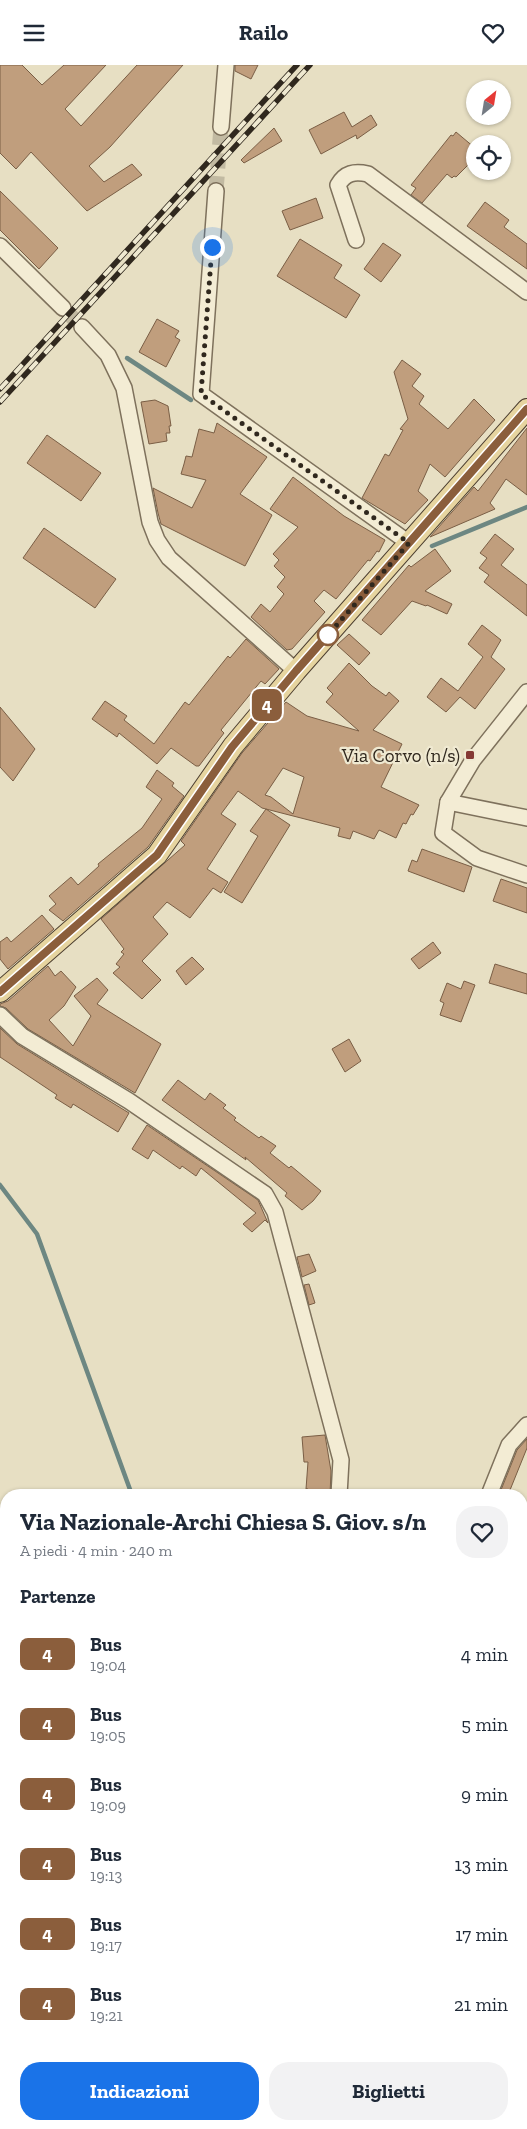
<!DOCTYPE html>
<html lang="it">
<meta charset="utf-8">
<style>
body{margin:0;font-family:"Zilla Slab",serif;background:#f2f2f3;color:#1f2937;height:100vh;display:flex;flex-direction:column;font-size:19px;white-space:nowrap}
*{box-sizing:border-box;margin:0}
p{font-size:16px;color:#747a83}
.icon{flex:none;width:28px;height:28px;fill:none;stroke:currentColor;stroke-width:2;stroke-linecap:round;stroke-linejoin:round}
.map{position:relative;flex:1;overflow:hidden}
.drawer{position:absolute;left:0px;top:1424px;width:528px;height:641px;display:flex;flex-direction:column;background:#fff;border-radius:20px 20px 0 0;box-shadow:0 1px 4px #0004}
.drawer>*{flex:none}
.badge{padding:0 10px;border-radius:8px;font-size:18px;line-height:32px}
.needle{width:32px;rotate:30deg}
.controls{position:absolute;left:466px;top:15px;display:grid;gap:10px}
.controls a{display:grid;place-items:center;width:45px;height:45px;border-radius:50%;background:#fff;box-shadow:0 1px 4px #0004;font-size:25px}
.you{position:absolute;width:25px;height:25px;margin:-12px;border:4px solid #fff;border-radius:50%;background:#1a73e8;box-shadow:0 0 0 8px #1a73e833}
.map>.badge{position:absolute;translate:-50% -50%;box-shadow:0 0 0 2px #fff}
h2{padding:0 20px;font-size:19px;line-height:45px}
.round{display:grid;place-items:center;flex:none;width:52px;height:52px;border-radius:20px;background:#f2f2f3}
.summary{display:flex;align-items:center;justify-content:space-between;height:85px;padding:0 20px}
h1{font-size:24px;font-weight:800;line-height:38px}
.action{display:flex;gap:10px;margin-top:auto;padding:10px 20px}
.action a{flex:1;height:58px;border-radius:20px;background:#1a73e8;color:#fff;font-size:20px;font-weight:800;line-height:58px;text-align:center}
.action a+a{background:#f2f2f3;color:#1f2937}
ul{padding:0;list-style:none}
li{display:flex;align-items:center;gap:15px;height:70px;padding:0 20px}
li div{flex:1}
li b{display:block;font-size:19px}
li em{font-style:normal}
li .badge{min-width:55px;font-weight:700;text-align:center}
header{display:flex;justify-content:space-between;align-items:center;height:65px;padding:0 20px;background:#fff;font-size:22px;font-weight:800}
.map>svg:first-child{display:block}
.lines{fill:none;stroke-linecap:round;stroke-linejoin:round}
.stream{stroke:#6d8782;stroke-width:4.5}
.building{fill:#c09e7d;stroke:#7a5e45;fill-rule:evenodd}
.minor-tunnel{stroke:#c2baa2;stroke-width:15;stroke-dasharray:15 8;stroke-linecap:butt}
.minor-casing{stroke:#7e715c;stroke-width:18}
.major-casing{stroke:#4d3f30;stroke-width:22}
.path{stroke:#7e715c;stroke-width:2.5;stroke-dasharray:4 2.5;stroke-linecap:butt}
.minor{stroke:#f3ecd4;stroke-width:15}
.major{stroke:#e6d49f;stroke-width:20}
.rail-casing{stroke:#30281e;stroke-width:5.5}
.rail{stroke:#efe9d1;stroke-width:4;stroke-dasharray:11;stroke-linecap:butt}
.line-casing{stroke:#fff;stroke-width:11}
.line{stroke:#8b5e3c;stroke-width:8}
.walk{stroke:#30281e;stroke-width:5;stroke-dasharray:0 9}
.stop-dot{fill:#fff;stroke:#8b5e3c;stroke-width:2.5}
.poi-dot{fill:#853934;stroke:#efe9d1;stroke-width:2}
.labels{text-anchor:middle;stroke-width:4.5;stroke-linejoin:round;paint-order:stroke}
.poi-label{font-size:19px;fill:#30281e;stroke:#efe9d1;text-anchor:end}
</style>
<header><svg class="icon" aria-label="menu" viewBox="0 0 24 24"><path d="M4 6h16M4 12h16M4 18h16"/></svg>Railo<svg class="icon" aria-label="heart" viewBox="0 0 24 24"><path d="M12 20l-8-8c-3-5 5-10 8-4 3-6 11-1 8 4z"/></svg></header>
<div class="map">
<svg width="527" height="2064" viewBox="0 0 527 2064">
<rect width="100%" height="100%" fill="#e7dfc3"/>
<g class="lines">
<g class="stream">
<polyline points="127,293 191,335"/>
<polyline points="432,481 527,442"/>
<polyline points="0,1120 37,1169 132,1430"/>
</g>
</g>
<g class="building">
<polygon points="0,0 22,0 42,20 64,0 106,0 65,44 81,61 137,0 183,0 110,82 89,101 104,117 132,99 142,110 87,146 31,87 16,104 0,88"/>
<polygon points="235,0 258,0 251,14 235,6"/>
<polygon points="344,47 352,62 371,50 377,60 357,74 356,70 321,89 309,65"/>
<polygon points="274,63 282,76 244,98 241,95"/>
<polygon points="456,67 475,83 475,93 456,112 454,111 452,113 447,109 422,138 411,130 416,123 411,120 451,70 453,71"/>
<polygon points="0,126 58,183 39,204 0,165"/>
<polygon points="316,133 323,153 290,165 282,146"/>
<polygon points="485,137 509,155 504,162 527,179 527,204 467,161"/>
<polygon points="300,174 342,200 334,213 360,230 346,253 277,211"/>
<polygon points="383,178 401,190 381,217 364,204"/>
<polygon points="157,254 179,266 175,272 180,275 166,302 139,287"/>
<polygon points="402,295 421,309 412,321 424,331 419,339 448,364 474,334 495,355 445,412 430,399 418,426 428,435 405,459 362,433 385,389 389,391 403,365 400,364 408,354 394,307"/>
<polygon points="155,335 168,341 171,361 169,361 170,368 166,368 167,376 149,379 141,337"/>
<polygon points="217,358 267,392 240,429 272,450 245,501 161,459 158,448 153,423 192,443 206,415 181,409 184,399 186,391 192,392 199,364 214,368"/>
<polygon points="527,363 527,430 506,414 490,438 495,444 430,472 474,422 478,426"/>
<polygon points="47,370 101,408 81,436 27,398"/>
<polygon points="293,412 344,451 385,475 379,487 377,486 370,496 368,495 336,534 324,525 314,536 325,547 292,584 287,585 251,552 261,539 270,547 284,529 277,522 285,512 274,501 279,495 273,489 298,462 270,444"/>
<polygon points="44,463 116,514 95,543 23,493"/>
<polygon points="495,469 514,484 501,500 527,520 527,551 484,517 489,510 479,503 487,493 480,488"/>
<polygon points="435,484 451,506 425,526 452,539 447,549 427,540 426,541 412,536 381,570 362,555 409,500 411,502"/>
<polygon points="482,560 501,575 491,592 505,604 475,644 460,632 446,647 427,632 441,613 458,626 483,592 468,579"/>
<polygon points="349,569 370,588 359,600 337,580"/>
<polygon points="246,574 279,604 265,619 261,616 221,665 224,668 199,701 196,701 171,683 157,699 119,668 117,672 92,654 105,636 127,651 124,655 154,679 185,637 189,640 228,591 230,593"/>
<path d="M349 598 372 621 386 631 389 627 399 636 373 665 402 679 381 722 419 740 413 750 411 749 406 759 403 758 396 773 379 765 374 774 353 766 350 774 338 771 340 763 262 743 238 726 221 749 236 759 207 804 228 817 221 828 213 823 190 853 167 837 153 852 168 869 142 896 161 915 142 934 113 908 120 902 116 899 124 889 121 887 124 884 101 854 185 780 181 776 242 688 286 637 307 651 359 666 326 637 333 629 327 623ZM283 703 304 712 293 749 271 732 265 730Z"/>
<polygon points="0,642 35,684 13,716 0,702"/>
<polygon points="157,705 174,718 172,721 184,731 148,782 63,856 49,845 56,839 49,831 71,812 78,820 99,801 98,799 142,763 162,734 146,722"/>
<polygon points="266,744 290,760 242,838 224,827 258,771 250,766"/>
<polygon points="422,784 472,802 464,827 408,806 412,795 417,797"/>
<polygon points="501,814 527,823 527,848 493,836"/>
<polygon points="42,850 54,864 8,904 0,894 0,877 7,872 11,877"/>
<polygon points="433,877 441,888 419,904 411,894"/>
<polygon points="192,892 204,904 186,920 176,906"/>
<polygon points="495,899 527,909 527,929 489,918"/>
<polygon points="48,901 55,911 61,906 76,922 64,941 49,955 73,981 91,951 74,931 97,913 108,925 97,939 161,979 135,1028 28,964 6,943 0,941 0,939 8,936"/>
<polygon points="464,916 475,920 461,957 440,950 444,938 440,936 447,918 461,924"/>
<polygon points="0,963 17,979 129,1048 118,1067 73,1039 71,1043 55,1033 57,1030 0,992"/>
<polygon points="349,974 361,996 345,1007 332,984"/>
<polygon points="178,1015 205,1035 210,1028 226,1040 223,1043 236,1053 234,1055 259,1073 261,1071 276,1081 270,1088 289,1103 291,1101 321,1126 313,1136 302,1145 285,1131 287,1128 245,1092 246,1095 162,1035"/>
<polygon points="147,1060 258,1135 268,1158 265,1155 252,1167 243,1159 256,1148 201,1103 196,1111 182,1101 180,1104 153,1085 148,1094 132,1084"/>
<polygon points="309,1189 316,1206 302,1212 297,1192"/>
<polygon points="309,1219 315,1238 309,1240 304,1220"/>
<polygon points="325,1370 331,1406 330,1430 308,1430 308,1424 306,1424 308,1397 304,1397 302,1372"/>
<polygon points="527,1374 527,1383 508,1430 499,1430 517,1385"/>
</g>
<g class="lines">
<g class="minor-tunnel">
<polyline points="216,126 221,62"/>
<polyline points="63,243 82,262"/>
</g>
<g class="minor-casing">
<g id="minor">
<polyline points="221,62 226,0"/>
<polyline points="216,126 201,329 409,478"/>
<path d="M356 175 338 120C345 108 354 106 368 109L527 227"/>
<polyline points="0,181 63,243"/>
<polyline points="82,262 108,290 124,323 150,457 157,475 169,493 296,606"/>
<polyline points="527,627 473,695 448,737 443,768 477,793 527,810"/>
<polyline points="448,737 527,753"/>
<polyline points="0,950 22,971 129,1036 265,1129 275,1147 341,1395 339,1430"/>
<polyline points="489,1430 509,1380 527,1360"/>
<polyline points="0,1645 6,1648"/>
<polyline points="521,1734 527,1738"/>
</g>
</g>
<g class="major-casing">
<polyline id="major" points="0,927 157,790 233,681 296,606 527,344"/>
</g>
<g class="path">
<polyline points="521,1506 527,1505"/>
<polyline points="241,2059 250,2064"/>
<polyline points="435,2059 436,2064"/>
<polyline points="356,2064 357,2059"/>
</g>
<use href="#minor" class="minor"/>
<use href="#major" class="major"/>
<g class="rail-casing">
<g id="rail">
<polyline points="0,324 297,0"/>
<polyline points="0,337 310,0"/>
</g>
</g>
<use href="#rail" class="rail"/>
</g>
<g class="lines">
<g class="line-casing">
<polyline id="line" points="0,927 157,790 232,682 296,606 527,344"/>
</g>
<use href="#line" class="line"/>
<polyline class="walk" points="212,182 201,329 409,478 328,570"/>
</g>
<circle class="stop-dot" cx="328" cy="570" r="10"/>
<rect class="poi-dot" x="465" y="685" width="10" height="10" rx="2.5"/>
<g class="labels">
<g class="poi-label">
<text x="460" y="697">Via Corvo (n/s)</text>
</g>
</g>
</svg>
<div class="controls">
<a><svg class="needle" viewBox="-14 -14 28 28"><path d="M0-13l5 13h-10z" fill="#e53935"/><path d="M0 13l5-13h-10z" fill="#747a83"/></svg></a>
<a><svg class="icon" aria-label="locate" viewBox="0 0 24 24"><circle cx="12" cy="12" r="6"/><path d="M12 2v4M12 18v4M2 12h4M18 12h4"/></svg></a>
</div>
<div class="you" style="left:212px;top:182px"></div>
<b class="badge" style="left:267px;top:640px;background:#8b5e3c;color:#fff">4</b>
<section class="drawer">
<div class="summary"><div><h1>Via Nazionale-Archi Chiesa S. Giov. s/n</h1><p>A piedi · 4 min · 240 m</p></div><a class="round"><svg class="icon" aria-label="heart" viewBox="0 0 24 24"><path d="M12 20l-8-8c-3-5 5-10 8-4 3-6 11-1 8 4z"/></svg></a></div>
<h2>Partenze</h2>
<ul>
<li><span class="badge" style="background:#8b5e3c;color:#fff">4</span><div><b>Bus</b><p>19:04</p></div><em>4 min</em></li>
<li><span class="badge" style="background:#8b5e3c;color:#fff">4</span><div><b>Bus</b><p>19:05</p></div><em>5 min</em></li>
<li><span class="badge" style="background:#8b5e3c;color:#fff">4</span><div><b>Bus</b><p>19:09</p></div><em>9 min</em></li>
<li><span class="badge" style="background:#8b5e3c;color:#fff">4</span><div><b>Bus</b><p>19:13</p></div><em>13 min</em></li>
<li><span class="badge" style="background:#8b5e3c;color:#fff">4</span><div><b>Bus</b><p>19:17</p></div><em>17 min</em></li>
<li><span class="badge" style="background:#8b5e3c;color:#fff">4</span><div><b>Bus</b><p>19:21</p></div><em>21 min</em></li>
</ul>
<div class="action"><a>Indicazioni</a><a>Biglietti</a></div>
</section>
</div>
